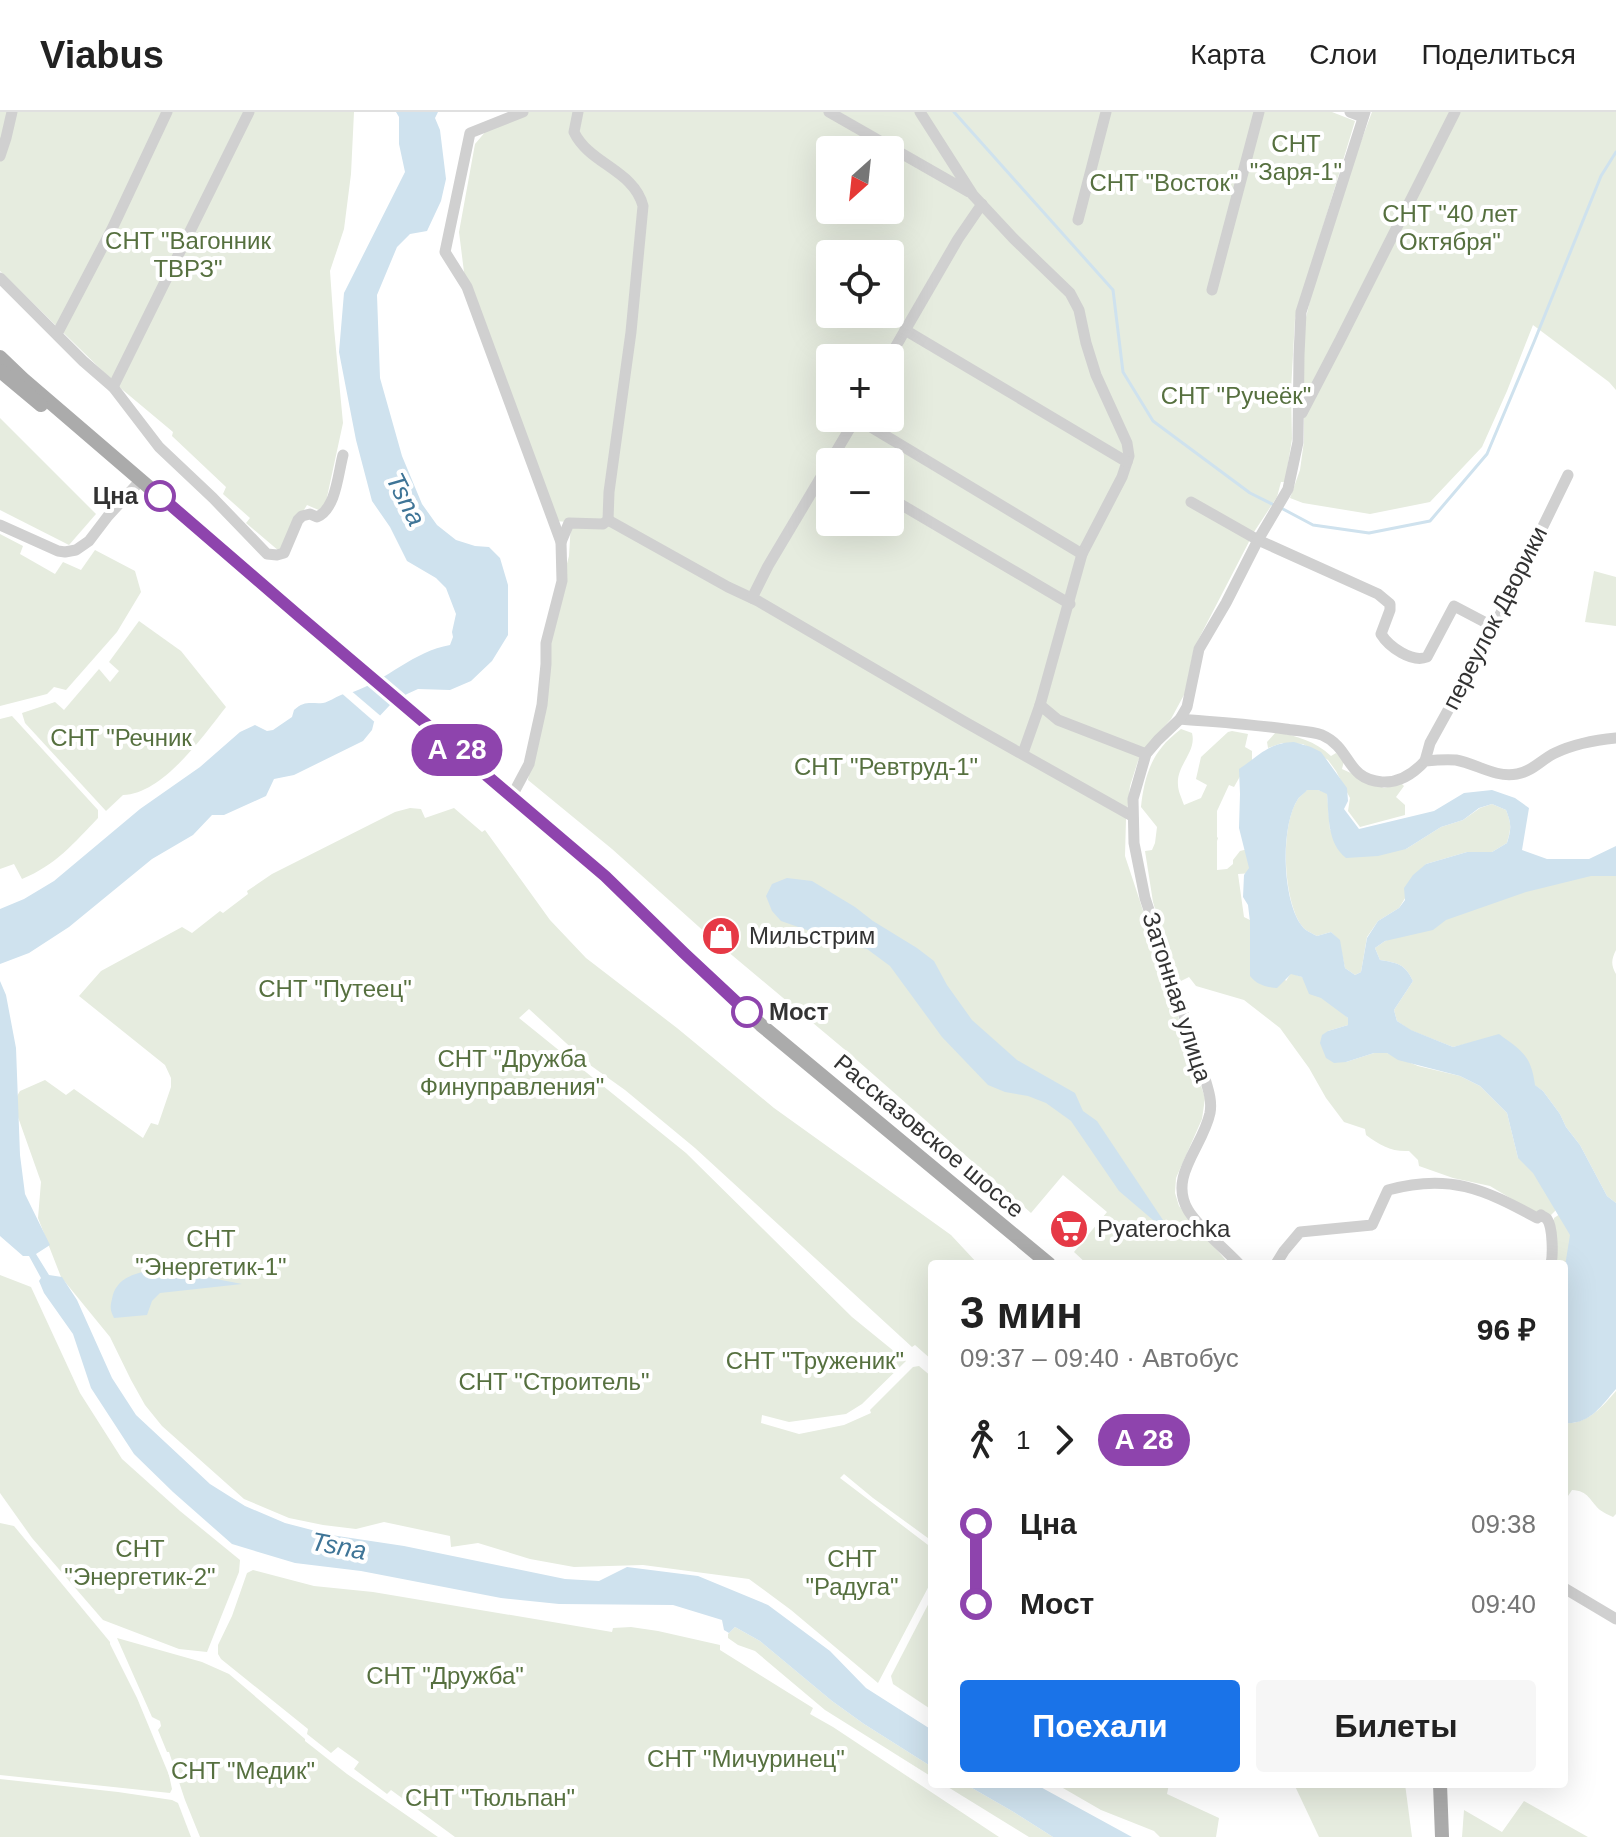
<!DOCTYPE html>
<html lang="ru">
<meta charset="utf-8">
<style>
body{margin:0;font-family:Arial,sans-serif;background:#f6f6f6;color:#222;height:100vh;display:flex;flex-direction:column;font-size:30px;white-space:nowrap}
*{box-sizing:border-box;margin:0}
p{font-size:26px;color:#767676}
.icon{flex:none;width:44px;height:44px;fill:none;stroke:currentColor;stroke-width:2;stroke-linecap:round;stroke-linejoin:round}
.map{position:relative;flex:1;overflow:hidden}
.drawer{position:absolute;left:928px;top:1148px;width:640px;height:528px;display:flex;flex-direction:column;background:#fff;border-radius:8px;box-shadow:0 8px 32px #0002}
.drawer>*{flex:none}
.badge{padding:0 16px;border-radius:26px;font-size:28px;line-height:52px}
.needle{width:52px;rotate:207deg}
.controls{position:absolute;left:816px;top:24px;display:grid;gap:16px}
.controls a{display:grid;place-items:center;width:88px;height:88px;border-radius:8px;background:#fff;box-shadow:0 8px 32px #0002;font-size:40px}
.map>.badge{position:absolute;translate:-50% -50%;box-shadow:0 0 0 4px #fff}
.legs{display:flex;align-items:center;gap:12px;height:88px;padding:0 32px;font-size:26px}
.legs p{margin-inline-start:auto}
.headline{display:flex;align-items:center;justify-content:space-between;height:136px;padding:0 32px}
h1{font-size:44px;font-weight:800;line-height:60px}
.button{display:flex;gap:16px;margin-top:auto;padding:16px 32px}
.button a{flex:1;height:92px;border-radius:8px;background:#1a73e8;color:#fff;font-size:32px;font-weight:800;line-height:92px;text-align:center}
.button a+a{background:#f6f6f6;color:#222}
ul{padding:0 32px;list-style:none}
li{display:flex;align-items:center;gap:28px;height:80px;font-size:30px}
li i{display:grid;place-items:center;width:12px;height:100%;margin:0 10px;background:currentColor}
li i::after{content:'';width:20px;height:20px;margin:-10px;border:6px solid;border-radius:50%;background:#fff}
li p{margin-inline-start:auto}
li:first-child i{background:linear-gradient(#0000 50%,currentColor 0)}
li:last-child i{background:linear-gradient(currentColor 50%,#0000 0)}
header{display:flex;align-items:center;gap:48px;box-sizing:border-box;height:112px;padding:0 40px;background:#fff;border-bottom:2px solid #e0e0e0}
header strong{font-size:38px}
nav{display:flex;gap:44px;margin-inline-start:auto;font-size:28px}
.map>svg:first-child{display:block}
.green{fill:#e6ecdf;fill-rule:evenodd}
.water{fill:#cfe2ee;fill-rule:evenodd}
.pier{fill:#fff}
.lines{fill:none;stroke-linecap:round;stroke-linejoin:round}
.stream{stroke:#cfe2ee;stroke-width:3}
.minor{stroke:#d0d0d0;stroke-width:11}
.major{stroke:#ababab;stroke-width:14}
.line-1-casing{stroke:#fff;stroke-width:18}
.line-1{stroke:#8e44ad;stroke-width:12}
.stop-1-dot{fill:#fff;stroke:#8e44ad;stroke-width:4}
.labels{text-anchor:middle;stroke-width:8;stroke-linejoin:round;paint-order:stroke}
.park-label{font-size:24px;fill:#56703f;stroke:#fff}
.stop-label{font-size:24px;font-weight:bold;fill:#333;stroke:#fff;text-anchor:end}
.street-label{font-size:24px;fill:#333;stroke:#fff}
.poi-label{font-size:24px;fill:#333;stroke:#fff;text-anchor:start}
.water-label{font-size:26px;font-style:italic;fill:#3f7597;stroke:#fff}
</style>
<header>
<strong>Viabus</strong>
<nav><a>Карта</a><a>Слои</a><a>Поделиться</a></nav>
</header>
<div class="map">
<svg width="1616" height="1725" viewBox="0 0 1616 1725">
<rect width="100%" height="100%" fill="#fff"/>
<g class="green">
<polygon points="0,0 354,0 351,62 344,117 330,159 334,216 343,311 324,399 321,399 307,393 279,439 246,411 250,406 223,382 226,375 172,324 173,320 118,274 0,159"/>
<path d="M524 0H1104L1075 109 1080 113 1109 0H1256L1208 181 1212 183 1262 0H1332L1355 9 1295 207 1291 278 1292 327 1285 370H1281L1277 385 1254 420 1194 536 1185 581 1171 607 1146 635 1138 649 1130 674 1126 707 1125 744 1205 986 1202 1007 1176 1066 1175 1081 1179 1094 1229 1152H1087L1074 1140 1107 1100 1063 1063 1031 1101 850 942 708 823 612 737 528 668 542 580 546 531 569 444 571 410 552 409 465 168 459 120 475 32 486 19ZM830 38H890V98H830ZM830 142H890V202H830ZM830 246H890V306H830ZM830 350H890V410H830Z"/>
<polygon points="1372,0 1616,0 1616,278 1609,270 1533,213 1507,279 1482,335 1430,390 1370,402 1303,391 1290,386 1300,358 1304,329 1304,214 1312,180 1354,48"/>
<polygon points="0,306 96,402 69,433 0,398"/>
<polygon points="0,422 23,434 20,442 55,462 63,450 81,458 95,438 135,459 141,480 117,520 66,578 54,575 47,582 0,594"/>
<polygon points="1594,459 1616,465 1616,514 1585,510"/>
<path d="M139 509 181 539 226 595C203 624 163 682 123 683L106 699 25 611 22 601 55 590 64 598 99 557 110 570 119 559 109 550Z"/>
<path d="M12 604 98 698V706C74 731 56 753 22 767L14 752 0 757V607Z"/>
<path d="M1181 617 1192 621C1197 640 1176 653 1178 673 1178 679 1182 687 1184 693L1201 686 1207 673 1196 667 1201 645 1228 620 1232 619 1248 622 1245 635 1252 639V652L1243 659 1234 675 1229 673 1217 699V725L1218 726 1217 729V758L1227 757 1233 752V748L1240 739 1252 736 1253 761 1238 762 1244 805 1254 810 1286 869 1291 861 1302 865 1348 906V913L1328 919 1346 950 1374 941H1387L1418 954 1460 964 1480 974 1507 1001 1518 1046 1522 1045 1559 1095 1551 1103 1532 1099 1490 1074 1453 1066 1419 1054 1418 1048 1409 1039C1391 1040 1380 1033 1366 1023L1365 1017 1344 1010 1326 986 1309 956 1280 916 1244 888 1196 874 1189 865 1179 870 1168 841 1153 790 1145 739 1152 738 1155 731 1157 715 1141 695C1143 675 1148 651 1162 635 1167 628 1174 623 1181 617Z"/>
<path d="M1276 620C1297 624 1315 629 1331 644L1336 641 1344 649 1342 657 1384 676 1401 671 1404 674 1396 685 1405 693V703L1360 715 1348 699 1350 686 1336 659 1328 648 1303 632 1282 631 1268 636 1267 630Z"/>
<path d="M1307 678H1318L1327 681 1330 718 1406 737 1441 715 1463 708 1480 696 1492 692 1506 698C1512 713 1511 716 1507 731L1492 740H1467L1426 752 1399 796 1378 809 1367 825 1361 860 1355 863 1345 856 1339 828 1331 820 1317 824C1312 821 1305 819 1302 814 1283 788 1280 713 1298 687 1299 685 1306 679 1307 678Z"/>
<polygon points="410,696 421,697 425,706 454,696 482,720 485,718 550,808 586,846 677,916 774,996 951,1123 978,1152 932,1152 932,1248 915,1233 912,1235 695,1036 625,978 590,953 529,897 519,906 686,1041 852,1205 906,1249 862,1292 846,1302 789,1310 762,1303 761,1311 799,1322 844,1313 871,1301 870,1298 913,1255 919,1254 932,1265 932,1429 873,1386 844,1362 840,1366 932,1436 932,1468 878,1571 791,1498 749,1467 643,1453 574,1455 530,1447 478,1431 451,1435 450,1424 384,1410 356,1417 323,1413 289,1406 244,1387 162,1314 145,1293 131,1268 110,1225 61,1165 38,1106 41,1070 13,991 20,979 45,968 66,983 74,977 143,1026 151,1011 158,1013 171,975 171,966 165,953 79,884 101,859 182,815 192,821 220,799 223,801 248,782 247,779 272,762 395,700"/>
<path d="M1537 760 1616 764V838C1611 848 1611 853 1616 862V1091L1607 1084 1580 1033 1566 1015 1560 1002 1543 979 1474 930 1453 935 1410 918 1397 909 1394 898 1413 869C1405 852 1398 851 1380 848L1375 836 1385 829Z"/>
<polygon points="1566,1098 1577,1106 1564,1173 1564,1152 1555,1152 1554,1106"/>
<polygon points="0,1163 31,1175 80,1281 122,1347 180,1399 240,1448 239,1460 207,1540 179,1537 103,1508 32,1426 0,1381"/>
<path d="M1616 1279V1402L1613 1405C1609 1403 1604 1401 1600 1398 1589 1388 1589 1379 1572 1378L1564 1390V1311C1587 1313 1602 1295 1616 1279Z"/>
<polygon points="0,1411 14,1414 110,1530 110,1532 137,1586 169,1663 172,1677 170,1681 0,1663"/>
<polygon points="253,1458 314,1474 373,1480 612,1520 613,1516 631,1515 658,1519 720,1533 720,1538 813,1596 810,1602 833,1615 999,1725 455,1725 391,1678 387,1682 354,1657 359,1650 338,1635 331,1641 307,1622 308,1617 221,1547 218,1542 218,1533 232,1504 247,1461"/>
<polygon points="932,1485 932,1598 893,1572 891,1564"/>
<polygon points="735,1515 760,1529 832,1589 864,1612 932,1655 932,1665 825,1598 755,1539 738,1533 728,1526 728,1522"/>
<polygon points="117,1526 202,1550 229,1562 305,1627 305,1629 347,1662 438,1725 200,1725 185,1688 169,1640 167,1640 158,1618 161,1614 160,1609 152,1605"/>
<polygon points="0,1667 118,1680 172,1688 178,1691 191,1725 0,1725"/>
<polygon points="943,1672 965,1672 1012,1699 1053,1725 1029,1725"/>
<polygon points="1056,1672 1169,1672 1167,1682 1219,1706 1216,1725 1160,1725 1154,1719 1101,1698"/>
<polygon points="1294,1672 1405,1672 1412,1725 1319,1725"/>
<polygon points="1524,1689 1588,1725 1462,1725 1464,1698 1502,1720"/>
</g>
<g class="water">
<path d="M396 0H438L435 6 440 18 446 67 441 89 427 119 410 122 397 135 377 183 380 266 402 344 422 392 437 413 456 428 475 434 489 435 500 446 508 473V523L492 549 471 569 450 578 418 577 407 582 390 593 374 610 372 618 363 629 294 663 274 667 266 684 224 703H212L193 723 152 747 69 815 29 841 0 852V797L24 787 54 769 140 697 200 655 240 620 255 613 267 619 273 618 292 605 294 598C305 588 311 592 323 591 329 590 335 585 341 583 345 581 349 581 353 580 387 568 414 539 450 533L453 525 452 520 456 502 446 476 436 466 407 449 390 415 372 389 356 328 339 240 344 181 405 60 399 32V5Z"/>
<path d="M1294 630 1311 635 1321 640 1347 676 1348 689 1344 697 1359 717 1434 699 1464 681 1492 678 1515 686 1529 696 1522 738 1547 747H1589L1616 734V764H1591L1526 780 1446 808 1433 818 1385 829 1375 836 1380 848C1398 851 1405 852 1413 869L1394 898 1397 909 1411 918 1453 935 1499 922C1522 939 1531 943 1535 973L1543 979 1560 1002 1566 1015 1580 1033 1607 1084 1616 1091V1277C1601 1294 1590 1313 1564 1311V1160L1570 1123 1533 1061 1518 1046 1507 1001 1480 974 1460 964 1398 948 1387 941H1374L1346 950 1334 951 1326 946 1320 931 1322 923 1328 919 1348 913V906L1321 886 1309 882 1302 865 1291 862 1277 876C1266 875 1257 873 1250 864V810L1248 793 1243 785 1244 763 1249 756 1239 716 1240 682 1239 657C1260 643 1268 631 1294 630ZM1307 678H1318L1327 682C1329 704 1327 731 1346 746L1378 744 1406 737 1441 715 1463 708 1479 696 1492 692 1506 698C1512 713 1511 717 1507 731L1492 740H1467L1426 752 1413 763 1404 776 1405 788 1399 796 1378 809 1367 826 1361 860 1355 863 1345 856 1340 828 1331 820 1317 824C1312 821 1305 819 1302 814 1282 788 1280 714 1298 687 1299 685 1306 680 1307 678Z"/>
<polygon points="787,766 812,769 855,795 873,809 917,836 934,849 947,873 972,908 1017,948 1075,981 1083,999 1097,1009 1165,1111 1153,1108 1119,1079 1071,1009 1046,991 1028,984 1005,980 988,973 942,925 890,854 867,837 853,834 781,809 772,799 766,784 772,772"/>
<polygon points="0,869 6,883 16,936 20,1043 25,1082 50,1133 36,1142 49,1163 62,1165 77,1188 112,1266 136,1303 210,1372 245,1394 285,1411 331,1423 404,1434 565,1467 599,1469 627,1455 698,1464 768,1493 830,1539 866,1576 932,1618 932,1655 864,1612 832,1589 760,1529 735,1515 729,1521 724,1518 722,1508 673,1493 559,1492 501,1486 361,1459 295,1451 232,1432 173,1380 134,1342 91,1276 73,1222 44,1181 39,1169 41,1166 29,1144 23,1144 0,1124"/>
<path d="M164 1155 180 1160 242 1172 160 1181 152 1189 147 1203 114 1206C110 1198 110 1195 112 1187 117 1161 142 1161 164 1155Z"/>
<polygon points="965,1672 1035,1672 1132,1725 1053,1725 1012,1699"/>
</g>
<polygon class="pier" points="349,577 383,606 378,613 339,579"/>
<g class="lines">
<g class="stream">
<polyline points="954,0 1113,178 1123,260 1153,309 1250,381 1274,393"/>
<polyline points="1281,396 1313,413 1369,421 1430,409 1487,342 1534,230 1601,64 1616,40"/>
</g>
<g class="minor">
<polyline points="829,0 969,80"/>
<polyline points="920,0 973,83 1014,127 1070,181 1079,198 1086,231 1096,263 1127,331 1129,344 1122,365 1082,442 1040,593"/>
<polyline points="1350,0 1363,5"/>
<polyline points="0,44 6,26 12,0"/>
<polyline points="1078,108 1106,0"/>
<path d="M0 166 83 249 113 275 159 335 213 386 267 442 277 443 284 441 298 408 302 404 310 402 317 405C336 397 338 362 343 343"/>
<polyline points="1212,178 1259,0"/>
<polyline points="905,218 1127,350"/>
<polyline points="57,222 112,117 167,0"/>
<polyline points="889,246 958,127 982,92"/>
<polyline points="113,275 249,0"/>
<polyline points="1302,301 1340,228 1455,0"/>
<polyline points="890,386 1070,492"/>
<path d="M1191 390 1258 428 1378 482 1390 492V498L1381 522C1389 535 1412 551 1427 545L1454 494 1494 515"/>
<polyline points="608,408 728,475 758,489 965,610 1132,704"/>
<polyline points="0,413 58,439 65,440 76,438 89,429 108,404 141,368"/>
<path d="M561 430 569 411 603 412 608 408 609 380 631 220 643 94C634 58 589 52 574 20L578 0"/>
<polyline points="752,486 768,454 856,306 1082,442"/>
<path d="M1180 607C1215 610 1250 612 1285 617 1297 619 1310 619 1322 623 1352 636 1345 667 1382 670 1399 671 1414 661 1425 649 1435 648 1446 647 1456 648 1477 652 1495 666 1517 662 1532 660 1542 647 1555 641 1574 632 1595 628 1616 626"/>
<polyline points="1023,641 1040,593 1058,608 1146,642"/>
<polyline points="1425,649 1430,631 1494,515 1568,363"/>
<polyline points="512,684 529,652 542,593 546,552 546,531 562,469 561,430 467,175 445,140 470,21 523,0"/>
<path d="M1239 1152C1226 1138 1197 1114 1188 1098 1168 1064 1203 1035 1210 1001 1212 990 1209 980 1206 970L1145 786 1134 731 1133 687 1146 642 1158 628 1180 607 1187 595 1199 537 1226 491 1258 428 1288 377 1298 330 1299 243 1301 200 1365 0"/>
<path d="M1276 1152 1284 1139 1300 1120 1372 1113 1388 1078C1449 1061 1484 1077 1537 1106L1541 1103C1543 1105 1545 1105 1547 1107 1553 1115 1553 1143 1551 1152"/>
<polyline points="1564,1476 1616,1507"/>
</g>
<g class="major">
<polyline points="0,245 23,267 299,504 605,764 684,841 761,913 1049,1152"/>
<polyline points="0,259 41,293"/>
<polyline points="1440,1672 1442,1725"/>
</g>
</g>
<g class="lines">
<g class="line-1-casing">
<polyline id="line-1" points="160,384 299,504 605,764 684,841 747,900"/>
</g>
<use href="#line-1" class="line-1"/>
</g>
<defs>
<g id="shop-disc" transform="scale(2)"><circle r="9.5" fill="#e63946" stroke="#fff"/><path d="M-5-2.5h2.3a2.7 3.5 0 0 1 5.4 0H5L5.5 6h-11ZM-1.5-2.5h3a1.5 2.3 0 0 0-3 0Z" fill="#fff"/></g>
<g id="supermarket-disc" transform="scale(2)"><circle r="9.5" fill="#e63946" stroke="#fff"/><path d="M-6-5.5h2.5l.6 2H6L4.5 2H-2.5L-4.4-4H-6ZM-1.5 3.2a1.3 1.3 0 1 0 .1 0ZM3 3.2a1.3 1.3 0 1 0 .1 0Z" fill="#fff"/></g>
</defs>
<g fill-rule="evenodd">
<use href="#shop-disc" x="721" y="824"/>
<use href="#supermarket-disc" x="1069" y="1117"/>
</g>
<g class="stop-1-dot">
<circle cx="160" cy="384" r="14"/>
<circle cx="747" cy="900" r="14"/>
</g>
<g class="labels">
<g class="park-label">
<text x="1296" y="40">СНТ<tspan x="1296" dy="28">"Заря-1"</tspan></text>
<text x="1164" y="79">СНТ "Восток"</text>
<text x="1450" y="110">СНТ "40 лет<tspan x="1450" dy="28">Октября"</tspan></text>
<text x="188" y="137">СНТ "Вагонник<tspan x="188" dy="28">ТВРЗ"</tspan></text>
<text x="1236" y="292">СНТ "Ручеёк"</text>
<text x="121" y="634">СНТ "Речник</text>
<text x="886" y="663">СНТ "Ревтруд-1"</text>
<text x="335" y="885">СНТ "Путеец"</text>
<text x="512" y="955">СНТ "Дружба<tspan x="512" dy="28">Финуправления"</tspan></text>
<text x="211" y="1135">СНТ<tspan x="211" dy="28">"Энергетик-1"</tspan></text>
<text x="815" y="1257">СНТ "Труженик"</text>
<text x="554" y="1278">СНТ "Строитель"</text>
<text x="140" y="1445">СНТ<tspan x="140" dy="28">"Энергетик-2"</tspan></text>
<text x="852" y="1455">СНТ<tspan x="852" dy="28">"Радуга"</tspan></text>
<text x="445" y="1572">СНТ "Дружба"</text>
<text x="746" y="1655">СНТ "Мичуринец"</text>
<text x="243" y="1667">СНТ "Медик"</text>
<text x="490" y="1694">СНТ "Тюльпан"</text>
</g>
<g class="stop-label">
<text x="138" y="392">Цна</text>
<text x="769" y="908" text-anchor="start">Мост</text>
</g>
<g class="street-label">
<text transform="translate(1495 506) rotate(-63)" y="8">переулок Дворики</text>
<text transform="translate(1177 885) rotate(72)" y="8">Затонная улица</text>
<text transform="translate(929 1024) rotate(40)" y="8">Рассказовское шоссе</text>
</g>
<g class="poi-label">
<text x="749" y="832">Мильстрим</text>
<text x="1097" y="1125">Pyaterochka</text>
</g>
<g class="water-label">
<text transform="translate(406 387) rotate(63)" y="9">Tsna</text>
<text transform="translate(339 1434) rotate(11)" y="9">Tsna</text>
</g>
</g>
</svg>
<div class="controls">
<a><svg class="needle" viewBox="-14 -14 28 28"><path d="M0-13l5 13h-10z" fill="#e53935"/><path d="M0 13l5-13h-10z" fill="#767676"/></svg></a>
<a><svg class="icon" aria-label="locate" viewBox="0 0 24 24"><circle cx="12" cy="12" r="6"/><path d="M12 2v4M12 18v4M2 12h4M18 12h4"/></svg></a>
<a>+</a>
<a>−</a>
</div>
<b class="badge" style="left:457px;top:638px;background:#8e44ad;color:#fff">А 28</b>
<section class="drawer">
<div class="headline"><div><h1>3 мин</h1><p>09:37 – 09:40 · Автобус</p></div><b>96 ₽</b></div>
<div class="legs"><svg class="icon" aria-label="walk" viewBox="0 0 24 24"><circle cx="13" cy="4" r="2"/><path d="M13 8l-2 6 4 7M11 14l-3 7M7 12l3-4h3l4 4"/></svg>1<svg class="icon" aria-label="forward" viewBox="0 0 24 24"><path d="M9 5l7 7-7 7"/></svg><b class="badge" style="background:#8e44ad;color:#fff">А 28</b></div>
<ul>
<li><i style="color:#8e44ad"></i><b>Цна</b><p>09:38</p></li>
<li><i style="color:#8e44ad"></i><b>Мост</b><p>09:40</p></li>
</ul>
<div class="button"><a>Поехали</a><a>Билеты</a></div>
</section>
</div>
